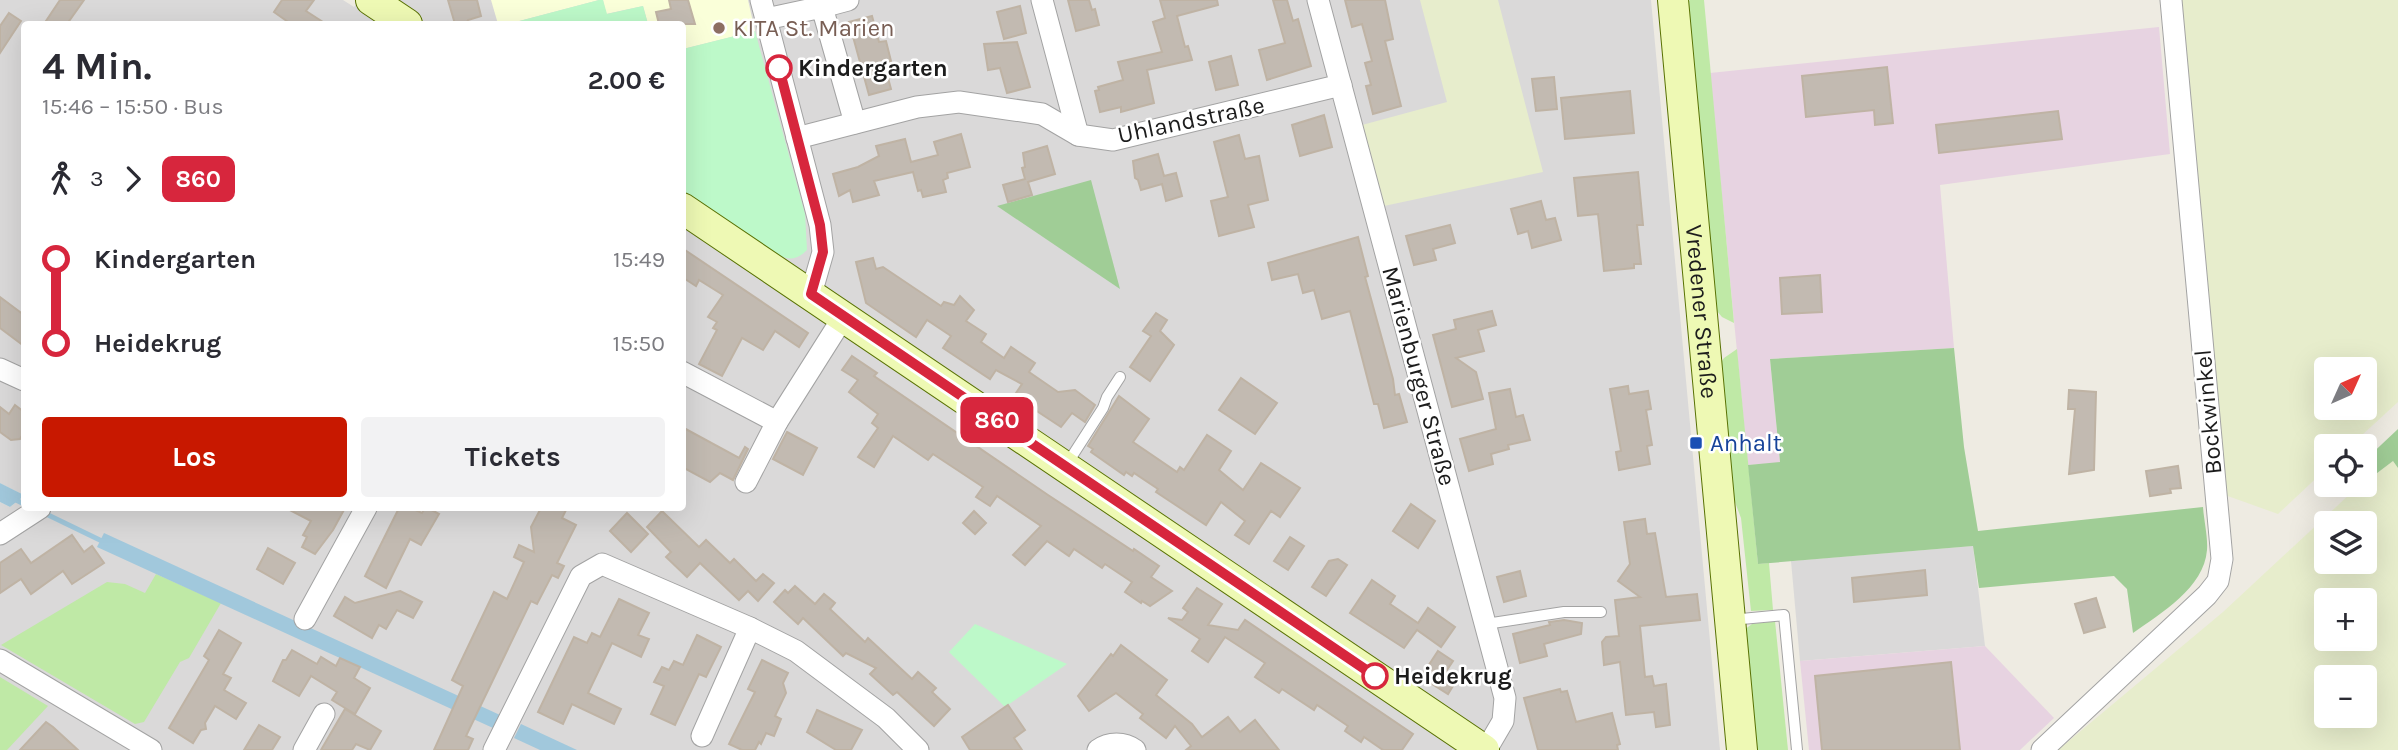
<!DOCTYPE html>
<html lang="de">
<meta charset="utf-8">
<style>
body{margin:0;font-family:Karla,sans-serif;background:#f2f2f3;color:#2b2b33;height:100vh;display:flex;flex-direction:column;font-size:26px;white-space:nowrap}
*{box-sizing:border-box;margin:0}
p{font-size:23px;color:#7c7c81}
.icon{flex:none;width:38px;height:38px;fill:none;stroke:currentColor;stroke-width:2;stroke-linecap:round;stroke-linejoin:round}
.map{position:relative;flex:1;overflow:hidden}
.drawer{position:absolute;left:21px;top:21px;width:665px;height:490px;display:flex;flex-direction:column;background:#fff;border-radius:7px;box-shadow:0 7px 28px #0002}
.drawer>*{flex:none}
.badge{padding:0 14px;border-radius:10px;font-size:24px;line-height:46px}
.needle{width:46px;rotate:45deg}
.tools{position:absolute;left:2314px;top:357px;display:grid;gap:14px}
.tools a{display:grid;place-items:center;width:63px;height:63px;border-radius:7px;background:#fff;box-shadow:0 7px 28px #0002;font-size:35px}
.map>.badge{position:absolute;translate:-50% -50%;box-shadow:0 0 0 4px #fff}
.legs{display:flex;align-items:center;gap:10px;height:77px;padding:0 21px;font-size:23px}
.legs p{margin-inline-start:auto}
.summary{display:flex;align-items:center;justify-content:space-between;height:119px;padding:0 21px}
h1{font-size:38px;font-weight:700;line-height:52px}
.cta{display:flex;gap:14px;margin-top:auto;padding:14px 21px}
.cta a{flex:1;height:80px;border-radius:7px;background:#c81800;color:#fff;font-size:28px;font-weight:700;line-height:80px;text-align:center}
.cta a+a{background:#f2f2f3;color:#2b2b33}
ul{padding:0 21px;list-style:none}
li{display:flex;align-items:center;gap:24px;height:84px;font-size:26px}
li i{display:grid;place-items:center;width:10px;height:100%;margin:0 9px;background:currentColor}
li i::after{content:'';width:18px;height:18px;margin:-9px;border:5px solid;border-radius:50%;background:#fff}
li p{margin-inline-start:auto}
li:first-child i{background:linear-gradient(#0000 50%,currentColor 0)}
li:last-child i{background:linear-gradient(currentColor 50%,#0000 0)}
.map>svg:first-child{display:block}
.residential{fill:#dad9d9}
.industrial{fill:#e7d3e1}
.education{fill:#faffd9}
.farmland{fill:#e7edcc;fill-rule:evenodd}
.grass{fill:#bfe9a6}
.forest{fill:#a0cd96}
.park{fill:#bdf9c9}
.water{fill:#a1c8dc}
.lines{fill:none;stroke-linecap:round;stroke-linejoin:round}
.stream{stroke:#a1c8dc;stroke-width:5}
.building{fill:#c2bab1;stroke:#bfb3a4;stroke-width:2}
.lane-casing{stroke:#a3a3a3;stroke-width:12}
.street-casing{stroke:#a3a3a3;stroke-width:23}
.secondary-casing{stroke:#597204;stroke-width:32}
.lane{stroke:#fff;stroke-width:10}
.street{stroke:#fff;stroke-width:21}
.secondary{stroke:#eef9b4;stroke-width:30}
.line-1-casing{stroke:#fff;stroke-width:16}
.line-1{stroke:#d7263d;stroke-width:10}
.education-dot{fill:#8d6e63;stroke:#fff;stroke-width:2.5}
.stop-1-dot{fill:#fff;stroke:#d7263d;stroke-width:3.5}
.transit-dot{fill:#1a4fb4;stroke:#fff;stroke-width:2.5}
.labels{text-anchor:middle;stroke-width:5;stroke-linejoin:round;paint-order:stroke}
.education-label{font-size:24px;fill:#785e54;stroke:#fff;text-anchor:start}
.stop-label{font-size:24px;font-weight:bold;fill:#1c1c1c;stroke:#fff;text-anchor:start}
.street-label{font-size:24px;fill:#1c1c1c;stroke:#fff}
.transit-label{font-size:24px;fill:#164399;stroke:#fff;text-anchor:start}
</style>
<div class="map">
<svg width="2398" height="750" viewBox="0 0 2398 750">
<rect width="100%" height="100%" fill="#eeebe2"/>
<g class="residential">
<polygon points="0,0 343,0 354,7 359,0 1651,0 1720,750 0,750 0,502 10,507 24,496 24,508 682,508 682,24 24,24 24,495 0,483"/>
<polygon points="1973,546 1985,646 1800,661 1791,561"/>
</g>
<g class="industrial">
<polygon points="2159,27 2170,154 1940,185 1954,348 1770,359 1780,463 1748,465 1710,73"/>
<polygon points="1985,646 2054,718 2020,750 1809,750 1800,661"/>
</g>
<g class="education">
<polygon points="491,0 599,0 508,24 498,24"/>
<polygon points="603,0 748,0 755,31 683,49 682,24 648,24 643,6 606,14"/>
</g>
<g class="farmland">
<polygon points="1420,0 1498,0 1543,172 1384,206 1362,125 1447,102"/>
<path d="M2179 0H2398V402L2350 446H2326V469L2278 514 2225 495ZM2326 369H2364V408H2326Z"/>
<path d="M2393 461 2398 468V750H2058L2223 612 2351 493ZM2326 523H2364V562H2326ZM2326 600H2364V639H2326ZM2326 677H2364V716H2326Z"/>
</g>
<g class="grass">
<polygon points="1690,0 1704,0 1734,323 1722,317 1711,304 1684,6"/>
<polygon points="1737,349 1758,564 1769,563 1773,610 1751,611 1741,518 1730,489 1718,367 1724,358"/>
<polygon points="156,574 221,603 189,658 180,662 144,722 135,724 1,645 107,582 125,584 145,593"/>
<polygon points="1775,621 1788,750 1757,750 1744,630 1752,624"/>
<polygon points="0,677 48,706 7,750 0,750"/>
</g>
<g class="forest">
<polygon points="1091,180 1120,289 997,206"/>
<path d="M1954 348 1964 447 1978 531 2203 507C2204 521 2208 537 2207 550 2204 588 2161 613 2133 633L2127 589 2114 576 1979 588 1973 546 1758 564 1748 465 1780 462 1770 359Z"/>
<polygon points="2398,429 2398,468 2393,461 2364,483 2364,461"/>
</g>
<g class="park">
<polygon points="599,0 603,0 607,14 643,6 648,24 508,24"/>
<path d="M755 31 805 214 807 250C798 259 790 261 778 255L683 191V49Z"/>
<polygon points="975,624 1067,664 1005,707 949,652"/>
</g>
<g class="water">
<polygon points="0,483 24,495 24,496 10,507 0,502"/>
<polygon points="104,533 500,715 493,728 97,547"/>
<polygon points="521,724 577,750 540,750 514,738"/>
</g>
<g class="lines">
<g class="stream">
<polyline points="0,492 24,504"/>
<polyline points="42,512 106,543"/>
</g>
</g>
<g class="building">
<polygon points="60,0 84,0 67,24 44,24"/>
<polygon points="282,0 314,0 306,11 326,24 291,24 274,12"/>
<polygon points="448,0 477,0 481,16 468,20 466,24 455,24"/>
<polygon points="669,0 688,0 695,24 659,24 656,12 671,9"/>
<polygon points="1068,0 1089,0 1092,10 1095,9 1099,25 1076,31"/>
<polygon points="1160,0 1217,0 1218,5 1177,16 1185,47 1188,46 1192,60 1147,70 1154,103 1121,112 1121,107 1100,112 1095,91 1099,90 1098,87 1123,80 1118,62 1162,52 1153,22 1165,18"/>
<polygon points="1273,0 1287,0 1293,21 1298,19 1311,66 1267,80 1259,50 1285,43"/>
<polygon points="1345,0 1385,0 1393,39 1385,41 1401,106 1373,114 1366,86 1371,85 1365,63 1372,61 1362,24 1352,27"/>
<polygon points="1020,6 1026,33 1004,39 997,12"/>
<polygon points="9,13 21,21 0,53 0,26"/>
<polygon points="872,16 879,42 886,41 891,61 884,63 891,89 869,95 849,22"/>
<polygon points="1017,42 1030,87 1007,93 1000,68 988,70 984,44"/>
<polygon points="1231,56 1238,85 1216,90 1209,62"/>
<polygon points="1887,67 1893,123 1875,125 1874,110 1806,117 1802,76"/>
<polygon points="1554,77 1557,109 1536,111 1532,79"/>
<polygon points="1630,91 1634,133 1565,139 1561,98"/>
<polygon points="2058,111 2062,139 1939,153 1936,125"/>
<polygon points="1324,115 1332,147 1300,156 1292,125"/>
<polygon points="961,134 970,167 947,173 948,178 943,180 946,192 923,197 921,190 918,191 913,172 874,181 879,195 853,202 850,190 839,196 833,174 858,167 879,156 876,146 905,139 911,162 938,155 934,142"/>
<polygon points="1239,135 1245,159 1259,156 1268,200 1248,205 1254,227 1219,236 1211,201 1228,197 1214,142"/>
<polygon points="1047,146 1055,174 1028,182 1032,195 1008,202 1003,185 1025,179 1022,168 1025,167 1023,153"/>
<polygon points="1158,154 1164,176 1176,173 1182,196 1166,201 1162,184 1141,190 1138,180 1135,178 1133,161"/>
<polygon points="1638,172 1643,225 1637,225 1641,264 1634,264 1634,268 1604,271 1598,214 1578,216 1574,178"/>
<polygon points="1541,201 1546,220 1555,218 1561,240 1532,248 1528,231 1518,234 1511,209"/>
<polygon points="1450,225 1455,243 1433,249 1436,260 1414,265 1406,236"/>
<polygon points="1358,237 1368,276 1365,277 1393,379 1395,395 1399,394 1407,422 1384,428 1378,404 1374,404 1350,311 1322,319 1314,290 1303,293 1298,274 1272,280 1268,263"/>
<polygon points="682,248 808,333 799,347 775,331 763,350 742,338 722,376 699,364 717,330 713,328 717,322 708,317 723,295 699,280 696,286 682,277"/>
<polygon points="873,258 876,269 883,267 941,306 944,302 954,305 960,296 974,310 966,321 986,334 981,342 1004,358 1011,347 1035,363 1029,372 1058,392 1075,390 1095,405 1085,422 1072,413 1061,427 1014,396 1022,384 996,370 990,379 943,348 951,336 927,320 916,337 866,303 856,262"/>
<polygon points="1820,275 1822,312 1782,314 1780,278"/>
<polygon points="0,297 24,315 24,346 0,328"/>
<polygon points="1492,311 1496,325 1478,330 1484,351 1456,358 1476,372 1483,399 1452,407 1433,335 1456,329 1454,320"/>
<polygon points="1156,313 1167,320 1160,331 1174,345 1150,381 1130,367 1151,336 1143,331"/>
<polygon points="852,356 877,373 874,376 1048,495 1133,551 1134,549 1159,566 1151,577 1172,591 1150,606 1142,601 1141,603 1125,592 1132,582 1105,564 1102,568 1074,549 1069,556 1047,541 1025,565 1013,555 1041,526 997,496 990,506 976,497 983,487 933,454 928,460 893,436 874,467 858,457 878,428 872,423 878,414 849,392 858,380 842,370"/>
<polygon points="1241,378 1277,403 1255,434 1219,410"/>
<polygon points="1628,386 1629,394 1648,391 1651,409 1646,410 1652,445 1647,446 1650,464 1619,470 1616,452 1621,451 1610,389"/>
<polygon points="1510,389 1516,417 1523,415 1530,440 1508,445 1509,449 1491,454 1493,464 1469,471 1460,439 1496,429 1489,393"/>
<polygon points="2069,390 2096,392 2094,470 2069,474 2075,409 2068,409"/>
<polygon points="1119,396 1149,419 1133,442 1177,472 1180,467 1184,470 1207,435 1231,451 1219,470 1243,490 1261,463 1300,488 1280,517 1271,511 1249,544 1235,535 1245,521 1221,502 1206,525 1156,492 1158,489 1134,473 1132,476 1126,472 1124,475 1091,452 1093,449 1088,446"/>
<polygon points="15,405 24,412 24,432 20,439 11,440 0,432 0,407 9,414"/>
<polygon points="682,427 739,458 745,447 748,449 733,480 720,473 710,482 682,467"/>
<polygon points="787,432 817,448 803,475 773,459"/>
<polygon points="2178,466 2181,488 2170,489 2171,493 2150,496 2146,471"/>
<polygon points="1411,504 1435,521 1418,548 1393,531"/>
<polygon points="286,508 345,508 333,530 315,554 302,547 307,537 303,535 311,521"/>
<polygon points="399,508 411,508 422,513 425,508 428,508 439,514 421,545 410,539 386,588 365,576"/>
<polygon points="541,508 567,508 562,518 576,525 557,563 564,566 558,578 552,575 537,604 531,601 466,736 473,739 468,750 434,750 463,686 452,680 494,592 507,599 524,562 514,557 519,545 534,552 531,527"/>
<polygon points="662,511 699,547 706,540 730,563 734,559 756,581 763,574 774,583 758,601 748,591 739,600 700,563 687,577 666,557 671,552 647,527"/>
<polygon points="974,511 986,523 975,534 963,523"/>
<polygon points="627,513 648,534 631,552 610,531"/>
<polygon points="1645,519 1647,534 1655,533 1666,597 1697,594 1700,620 1640,626 1645,677 1652,676 1654,686 1666,684 1670,725 1656,727 1654,712 1626,715 1620,662 1604,665 1602,642 1606,637 1619,636 1615,600 1640,597 1618,581 1630,564 1624,522"/>
<polygon points="72,535 84,552 92,546 104,563 72,584 63,571 31,594 21,579 0,593 0,563 21,549 31,563"/>
<polygon points="1290,537 1304,546 1288,570 1274,561"/>
<polygon points="268,548 295,563 283,584 257,569"/>
<polygon points="1338,559 1347,565 1326,596 1312,587 1329,561"/>
<polygon points="1925,570 1927,595 1854,602 1852,578"/>
<polygon points="1520,571 1526,596 1504,602 1497,577"/>
<polygon points="1372,580 1395,596 1390,604 1418,623 1428,608 1455,627 1441,647 1417,630 1404,648 1350,613"/>
<polygon points="795,586 815,604 824,594 835,603 830,609 865,642 868,638 912,679 918,672 936,688 932,692 950,709 934,726 897,692 893,695 870,674 876,668 846,653 843,656 803,618 798,624 774,602 785,590 788,593"/>
<polygon points="1197,588 1222,604 1208,625 1238,630 1245,620 1413,734 1402,750 1383,750 1364,737 1361,742 1345,731 1348,726 1317,705 1314,710 1282,689 1279,693 1255,677 1265,663 1225,637 1208,662 1192,651 1200,639 1168,618 1182,620 1188,612 1183,608"/>
<polygon points="400,591 422,602 413,618 397,610 386,629 379,625 372,638 334,616 345,597 355,603"/>
<polygon points="2096,598 2105,627 2084,633 2075,604"/>
<polygon points="619,599 649,613 638,635 649,639 641,657 612,643 588,693 621,709 614,724 572,704 563,724 538,712 574,637 587,643 592,633 600,637"/>
<polygon points="1564,620 1582,623 1581,634 1544,644 1547,656 1520,663 1513,634 1550,625 1549,622"/>
<polygon points="219,630 241,643 223,674 231,678 224,690 246,703 236,719 215,706 205,723 206,729 201,730 193,743 169,728 209,660 204,656"/>
<polygon points="697,635 721,647 706,677 699,674 675,725 651,714 664,686 654,682 662,667 669,670 674,661 683,665"/>
<polygon points="1121,645 1167,680 1156,695 1192,724 1202,737 1228,717 1240,732 1255,720 1279,750 1186,750 1191,746 1175,726 1166,738 1140,718 1143,714 1116,693 1089,711 1078,696 1111,654 1113,656"/>
<polygon points="292,650 317,664 321,657 336,666 340,658 360,667 354,678 370,688 355,714 332,700 337,692 311,676 299,696 273,681 283,660 286,660"/>
<polygon points="1438,651 1453,661 1445,673 1456,681 1448,694 1421,677"/>
<polygon points="762,660 788,673 783,683 786,693 775,716 781,719 774,736 766,733 761,744 759,742 755,750 742,750 729,744 755,692 748,689"/>
<polygon points="1951,662 1960,750 1822,750 1815,676"/>
<polygon points="1560,689 1561,692 1567,691 1576,722 1612,713 1620,744 1617,745 1618,750 1538,750 1524,698"/>
<polygon points="1008,705 1025,730 1014,738 1022,750 970,750 962,737"/>
<polygon points="345,709 381,731 370,750 356,744 352,750 321,750"/>
<polygon points="817,710 862,730 851,750 836,750 807,732"/>
<polygon points="46,722 53,727 78,750 20,750"/>
<polygon points="259,725 280,737 272,750 244,750"/>
</g>
<g class="lines">
<g class="lane-casing">
<g id="lane">
<polyline points="1067,464 1103,408 1107,397 1120,377"/>
<polyline points="1731,620 1784,615 1797,750"/>
<polyline points="1486,624 1564,612 1601,612"/>
</g>
</g>
<g class="street-casing">
<g id="street">
<polyline points="761,0 820,225 823,252 811,294"/>
<polyline points="1042,0 1078,135"/>
<polyline points="1318,0 1505,698 1503,721 1486,750"/>
<polyline points="822,7 848,0"/>
<polyline points="766,19 822,7 855,123"/>
<polyline points="797,138 917,107 959,102 1042,114 1078,135 1113,140 1341,85"/>
<polyline points="0,369 24,380"/>
<polyline points="682,372 777,422 844,316"/>
<polyline points="746,482 777,422"/>
<polyline points="0,534 40,508"/>
<polyline points="305,619 366,508"/>
<polyline points="0,660 151,750"/>
<polyline points="702,736 750,628"/>
<polyline points="304,750 324,714"/>
<polyline points="494,750 581,576 602,564 750,628 796,651 886,718 918,750"/>
<path d="M1098 750C1109 742 1124 742 1135 750"/>
<polyline points="2042,750 2207,595 2218,581 2222,559 2171,0"/>
</g>
</g>
<g class="secondary-casing">
<g id="secondary">
<polyline points="371,0 407,24"/>
<path id="s1" d="M1673 0 1742 750"/>
<polyline points="682,208 1484,750"/>
</g>
</g>
<use href="#lane" class="lane"/>
<use href="#street" class="street"/>
<use href="#secondary" class="secondary"/>
</g>
<g class="lines">
<g class="line-1-casing">
<polyline id="line-1" points="779,68 820,225 823,252 811,294 1375,676"/>
</g>
<use href="#line-1" class="line-1"/>
</g>
<circle class="education-dot" cx="719" cy="28" r="7"/>
<g class="stop-1-dot">
<circle cx="779" cy="68" r="12"/>
<circle cx="1375" cy="676" r="12"/>
</g>
<rect class="transit-dot" x="1689" y="436" width="14" height="14" rx="3.5"/>
<g class="labels">
<g class="education-label">
<text x="733" y="36">KITA St. Marien</text>
</g>
<g class="stop-label">
<text x="798" y="76">Kindergarten</text>
<text x="1394" y="684">Heidekrug</text>
</g>
<g class="street-label">
<text transform="translate(1191 120) rotate(-12)" y="8">Uhlandstraße</text>
<text dy="8" stroke="none"><textPath href="#s1" startOffset="313">Vredener Straße</textPath></text>
<text transform="translate(1419 376) rotate(75)" y="8">Marienburger Straße</text>
<text transform="translate(2208 412) rotate(-95)" y="8">Bockwinkel</text>
</g>
<g class="transit-label">
<text x="1710" y="451">Anhalt</text>
</g>
</g>
</svg>
<div class="tools">
<a><svg class="needle" viewBox="-14 -14 28 28"><path d="M0-13l5 13h-10z" fill="#e53935"/><path d="M0 13l5-13h-10z" fill="#7c7c81"/></svg></a>
<a><svg class="icon" aria-label="locate" viewBox="0 0 24 24"><circle cx="12" cy="12" r="6"/><path d="M12 2v4M12 18v4M2 12h4M18 12h4"/></svg></a>
<a><svg class="icon" aria-label="layers" viewBox="0 0 24 24"><path d="M12 4l9 5-9 5-9-5zM3 14l9 5 9-5"/></svg></a>
<a>+</a>
<a>−</a>
</div>
<b class="badge" style="left:997px;top:420px;background:#d7263d;color:#fff">860</b>
<section class="drawer">
<div class="summary"><div><h1>4 Min.</h1><p>15:46 – 15:50 · Bus</p></div><b>2.00 €</b></div>
<div class="legs"><svg class="icon" aria-label="walk" viewBox="0 0 24 24"><circle cx="13" cy="4" r="2"/><path d="M13 8l-2 6 4 7M11 14l-3 7M7 12l3-4h3l4 4"/></svg>3<svg class="icon" aria-label="forward" viewBox="0 0 24 24"><path d="M9 5l7 7-7 7"/></svg><b class="badge" style="background:#d7263d;color:#fff">860</b></div>
<ul>
<li><i style="color:#d7263d"></i><b>Kindergarten</b><p>15:49</p></li>
<li><i style="color:#d7263d"></i><b>Heidekrug</b><p>15:50</p></li>
</ul>
<div class="cta"><a>Los</a><a>Tickets</a></div>
</section>
</div>
